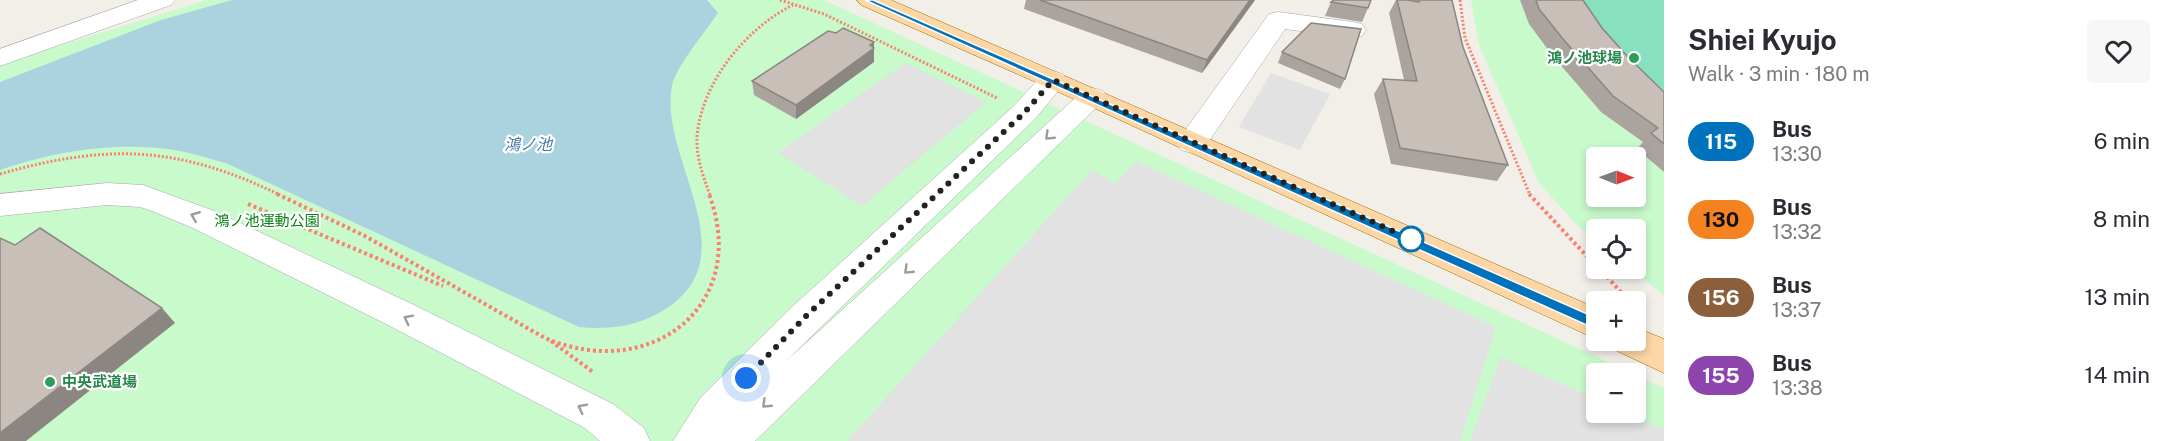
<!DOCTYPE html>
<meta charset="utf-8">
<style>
body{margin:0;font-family:"Public Sans","Noto Sans JP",sans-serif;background:#f7f7f7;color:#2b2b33;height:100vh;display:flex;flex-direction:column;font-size:22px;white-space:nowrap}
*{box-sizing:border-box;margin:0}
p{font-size:20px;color:#7c7c81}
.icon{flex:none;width:33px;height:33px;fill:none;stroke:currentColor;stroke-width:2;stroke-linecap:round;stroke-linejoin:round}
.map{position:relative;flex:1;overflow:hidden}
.details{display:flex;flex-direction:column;background:#fff;width:510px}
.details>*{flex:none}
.badge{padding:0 12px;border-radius:20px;font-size:21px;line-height:39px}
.needle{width:39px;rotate:91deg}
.fabs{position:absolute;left:1586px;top:147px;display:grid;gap:12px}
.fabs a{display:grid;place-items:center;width:60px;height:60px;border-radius:6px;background:#fff;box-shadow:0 3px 9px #0003;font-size:30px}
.you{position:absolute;width:30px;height:30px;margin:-15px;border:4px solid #fff;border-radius:50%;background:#1a73e8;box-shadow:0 0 0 9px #1a73e833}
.map>.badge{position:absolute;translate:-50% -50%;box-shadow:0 0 0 3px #fff}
.round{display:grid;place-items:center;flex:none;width:63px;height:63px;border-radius:6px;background:#f7f7f7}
.overview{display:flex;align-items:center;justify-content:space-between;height:102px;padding:0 24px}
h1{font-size:28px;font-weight:700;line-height:45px}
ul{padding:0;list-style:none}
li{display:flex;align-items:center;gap:18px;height:78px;padding:0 24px}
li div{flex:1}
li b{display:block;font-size:22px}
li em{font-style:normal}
li .badge{min-width:66px;font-weight:700;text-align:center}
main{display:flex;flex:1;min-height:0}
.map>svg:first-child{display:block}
.park{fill:#c8facc;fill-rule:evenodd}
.pitch{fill:#88e0be}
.parking{fill:#e2e2e2}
.water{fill:#aad3df}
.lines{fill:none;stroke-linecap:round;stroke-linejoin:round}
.minor-casing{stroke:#a9a9a9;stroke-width:1}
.major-casing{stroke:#a06b00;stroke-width:1}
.path-far1{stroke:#fa8072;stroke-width:3;stroke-dasharray:2 2;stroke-linecap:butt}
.path{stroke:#fa8072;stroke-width:4;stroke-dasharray:3 3;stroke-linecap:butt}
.minor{fill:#fff;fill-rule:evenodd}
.major{fill:#fcd6a4;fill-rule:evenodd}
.wall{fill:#aba49e}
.shaded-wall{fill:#8b8681}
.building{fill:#c7bfb8;stroke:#8b8681;stroke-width:1.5}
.oneway{stroke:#9c9c9c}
.line{fill:#0072bc;stroke:#fff;stroke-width:1.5}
.walk{stroke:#222;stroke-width:6;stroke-dasharray:0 10.8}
.leisure-dot{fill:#2e9e5b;stroke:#fff;stroke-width:2}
.stop-dot{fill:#fff;stroke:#0072bc;stroke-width:3}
.labels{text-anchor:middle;stroke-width:4.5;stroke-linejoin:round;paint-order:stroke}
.leisure-label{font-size:15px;font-weight:bold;fill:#27864d;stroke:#fff;text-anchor:end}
.park-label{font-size:15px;fill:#0c8416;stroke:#fff}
.water-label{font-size:16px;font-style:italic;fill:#4a7aab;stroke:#fff}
</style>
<main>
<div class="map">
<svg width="1664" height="441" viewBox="0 0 1664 441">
<rect width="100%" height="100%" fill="#f2efe9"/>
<g class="park">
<polygon points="207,0 824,0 1632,373 1596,374 1596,412 1635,412 1635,375 1664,388 1664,441 0,441 0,64"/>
<path d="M1471 0H1664V295L1631 269 1635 268V230H1596V240L1576 224 1539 183 1479 45ZM1596 158H1635V196H1596Z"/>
</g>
<polygon class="pitch" points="1563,0 1664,0 1664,117"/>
<g class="parking">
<polygon points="905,63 986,102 862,206 778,153"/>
<polygon points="1271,73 1330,94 1300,150 1239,127"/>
<polygon points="1136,161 1496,327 1460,441 847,441 1092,170 1115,184"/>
<polygon points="1501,357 1596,399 1596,412 1627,413 1664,429 1664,441 1470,441"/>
</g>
<path class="water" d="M232 0H707L718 13C707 29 675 68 672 86 658 156 747 251 670 306 641 326 614 330 579 327L228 164C211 159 193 153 174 150 120 141 52 151 0 170V82L161 20Z"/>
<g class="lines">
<g class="minor-casing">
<g id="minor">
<polygon points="138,0 175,0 171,5 0,66 0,49"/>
<polygon points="1278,12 1353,22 1362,24 1366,30 1362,36 1353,38 1285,29 1203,150 1192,153 1181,150 1177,143 1181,136 1269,14"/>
<polygon points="1053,71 1063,74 1067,80 1034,120 785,362 1083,91 1093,88 1103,91 1107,97 755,441 673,441 701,397 793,306 1014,106 1043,74"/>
<polygon points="107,183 143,185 217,212 414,305 613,404 644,428 650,441 600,441 585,428 388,325 193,228 152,211 140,207 107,205 0,216 0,194"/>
</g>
</g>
<g class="major-casing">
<g id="major">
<polygon points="857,0 891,0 1596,308 1596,339 1083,103 861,5"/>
<polygon points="1635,327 1664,339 1664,373 1617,351 1612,340 1635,340"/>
</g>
</g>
<g class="path-far1">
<polyline points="780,0 824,14 997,98"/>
<polyline points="1460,0 1465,38 1530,195"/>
<path d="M0 174C108 143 179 146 280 195"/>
<path d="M710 195C703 176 696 157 697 137 701 83 746 28 793 5"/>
</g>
<g class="path">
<path d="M277 194 365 236 545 338C650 383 751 306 709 194"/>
<polyline points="1529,194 1596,266"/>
<polyline points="248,204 443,286"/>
<polyline points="1599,268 1630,302"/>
<polyline points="551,341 593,372"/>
</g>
<use href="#minor" class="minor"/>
<use href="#major" class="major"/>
</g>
<g class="wall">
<polygon points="1026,0 1255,0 1202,73 1024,9"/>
<polygon points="1396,0 1452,0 1463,47 1508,165 1497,181 1391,164 1374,94 1383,79 1404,80 1389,13"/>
<polygon points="1520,0 1583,0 1602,28 1628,57 1664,92 1664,172 1637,149 1643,142 1601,112 1552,55 1529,24"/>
<polygon points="1331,2 1368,8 1362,22 1325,16"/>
<polygon points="874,42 874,62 796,119 754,95 752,81"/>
<polygon points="1282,52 1345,79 1340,89 1278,63"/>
</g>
<g class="shaded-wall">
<polygon points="1250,0 1255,0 1202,73 1207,60"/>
<polygon points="874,42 874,62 796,119 796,105"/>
<polygon points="162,308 175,323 26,441 0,441 0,433"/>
</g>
<g class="building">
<polygon points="1040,0 1250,0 1207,60"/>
<polygon points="1334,0 1371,0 1368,8 1331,2"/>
<polygon points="1397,0 1407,0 1419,2 1418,0 1452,0 1463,47 1508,165 1400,148 1383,79 1417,81"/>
<polygon points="1536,0 1583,0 1602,28 1628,57 1664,92 1664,144 1651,133 1658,128 1613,96 1563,39 1539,9"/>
<polygon points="1311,23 1361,29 1345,79 1282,52"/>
<polygon points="843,28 874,42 870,45 874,48 796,105 752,81 828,31 836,33"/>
<polygon points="40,228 162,308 0,433 0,238 15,245"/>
</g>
<defs><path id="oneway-chevron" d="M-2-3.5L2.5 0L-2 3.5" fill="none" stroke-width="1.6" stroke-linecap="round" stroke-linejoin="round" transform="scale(1.5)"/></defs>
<g class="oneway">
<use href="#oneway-chevron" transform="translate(1049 136) rotate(136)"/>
<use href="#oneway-chevron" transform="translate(195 216) rotate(-158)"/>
<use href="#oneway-chevron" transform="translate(908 270) rotate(136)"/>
<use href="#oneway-chevron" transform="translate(408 319) rotate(-153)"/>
<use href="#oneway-chevron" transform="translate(766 404) rotate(136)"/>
<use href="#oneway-chevron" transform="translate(582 408) rotate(-153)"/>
</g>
<polygon class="line" points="865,0 873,0 1601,320 1602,324 1596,329 1591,327"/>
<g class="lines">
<polyline class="walk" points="746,378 806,316 1024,113 1053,80 1411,239"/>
</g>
<g class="leisure-dot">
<circle cx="1634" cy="58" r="6"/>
<circle cx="50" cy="382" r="6"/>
</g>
<circle class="stop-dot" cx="1411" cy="239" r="12"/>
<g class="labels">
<g class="leisure-label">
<text x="1622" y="63">鴻ノ池球場</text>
<text x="62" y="387" text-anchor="start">中央武道場</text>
</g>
<g class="park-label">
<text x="267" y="226">鴻ノ池運動公園</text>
</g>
<g class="water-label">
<text x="528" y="150">鴻ノ池</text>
</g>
</g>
</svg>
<div class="fabs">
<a><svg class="needle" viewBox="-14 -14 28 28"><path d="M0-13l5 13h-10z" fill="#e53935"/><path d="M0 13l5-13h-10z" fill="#7c7c81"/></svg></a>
<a><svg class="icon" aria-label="locate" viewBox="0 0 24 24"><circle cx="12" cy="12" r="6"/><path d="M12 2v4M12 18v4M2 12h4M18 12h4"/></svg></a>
<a>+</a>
<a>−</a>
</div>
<div class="you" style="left:746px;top:378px"></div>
</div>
<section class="details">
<div class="overview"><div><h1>Shiei Kyujo</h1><p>Walk · 3 min · 180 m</p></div><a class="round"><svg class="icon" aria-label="heart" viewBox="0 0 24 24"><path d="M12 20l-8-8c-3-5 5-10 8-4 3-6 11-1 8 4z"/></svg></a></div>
<ul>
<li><span class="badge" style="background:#0072bc;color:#fff">115</span><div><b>Bus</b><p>13:30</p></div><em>6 min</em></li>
<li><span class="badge" style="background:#f58220;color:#111">130</span><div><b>Bus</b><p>13:32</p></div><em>8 min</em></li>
<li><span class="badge" style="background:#8b5e3c;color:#fff">156</span><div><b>Bus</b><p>13:37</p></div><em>13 min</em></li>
<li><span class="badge" style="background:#8e44ad;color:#fff">155</span><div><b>Bus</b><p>13:38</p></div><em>14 min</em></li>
</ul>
</section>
</main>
